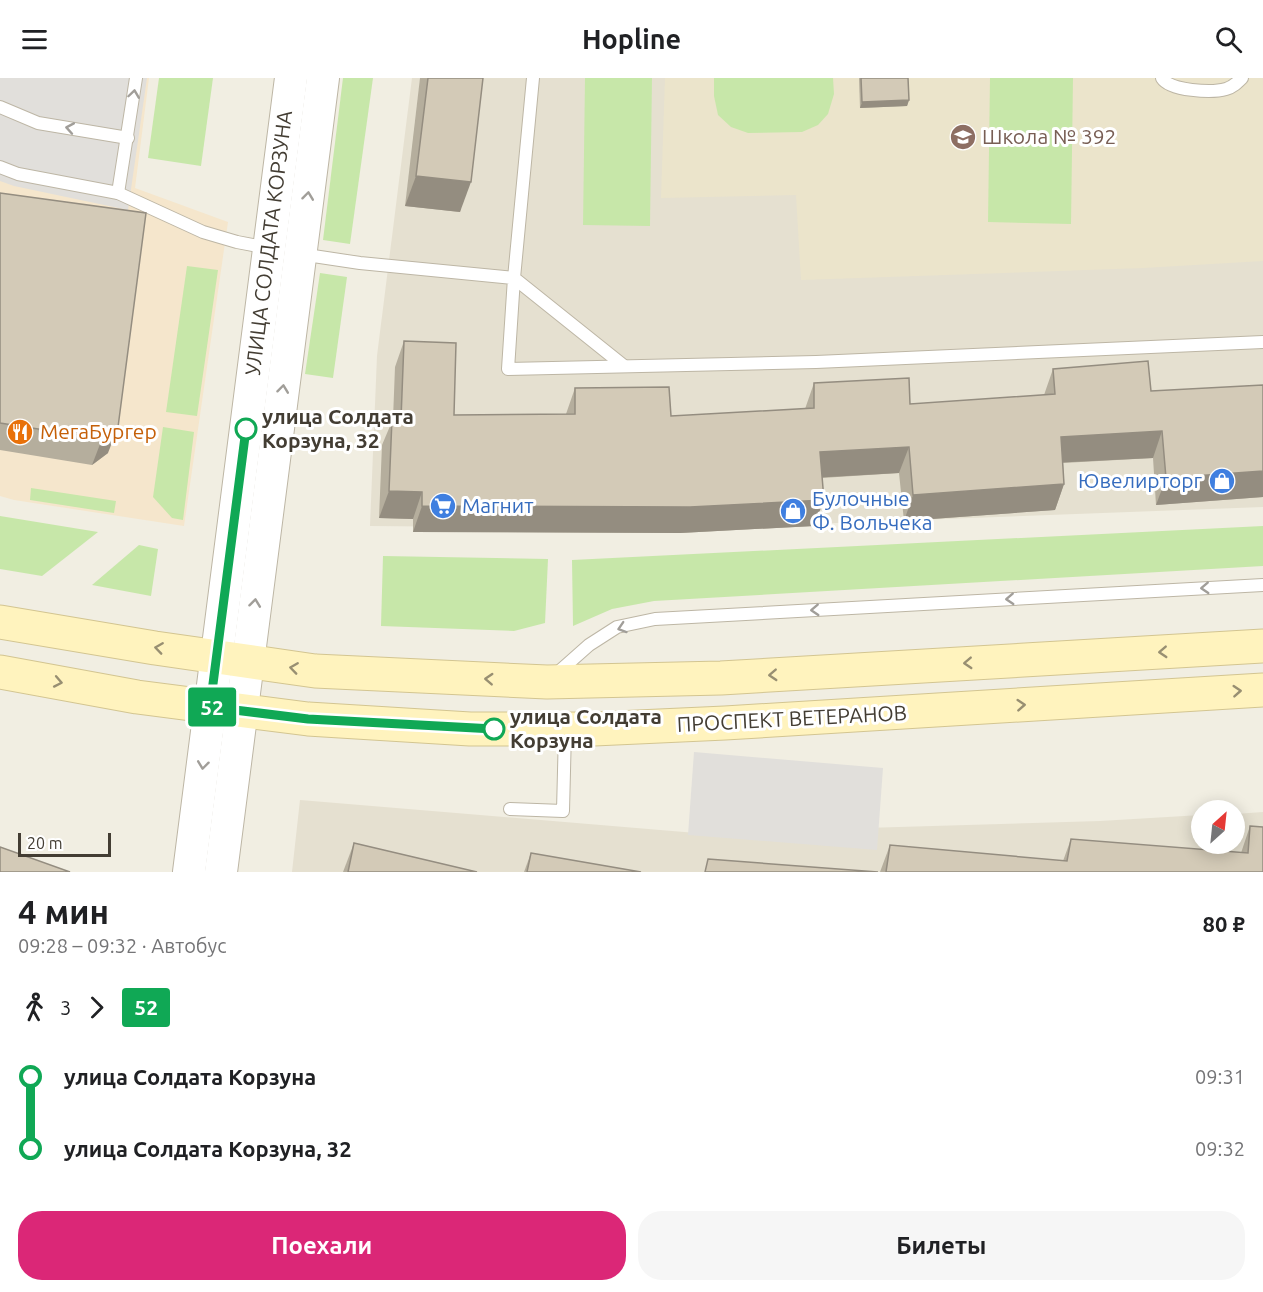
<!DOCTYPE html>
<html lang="ru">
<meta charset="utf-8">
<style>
body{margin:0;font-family:Ubuntu,sans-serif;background:#f6f6f6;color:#202124;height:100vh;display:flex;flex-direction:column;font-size:22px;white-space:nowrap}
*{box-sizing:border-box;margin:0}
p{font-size:20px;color:#757577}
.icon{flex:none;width:33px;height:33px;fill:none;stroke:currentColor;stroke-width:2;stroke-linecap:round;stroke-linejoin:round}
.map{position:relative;height:794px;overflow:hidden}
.side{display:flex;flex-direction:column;background:#fff;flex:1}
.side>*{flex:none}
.badge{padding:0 12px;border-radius:4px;font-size:21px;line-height:39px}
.needle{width:39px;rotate:27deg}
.tools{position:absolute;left:1191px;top:722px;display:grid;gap:12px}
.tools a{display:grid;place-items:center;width:54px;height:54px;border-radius:50%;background:#fff;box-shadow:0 3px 15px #0003;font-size:30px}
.scale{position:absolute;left:18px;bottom:15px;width:93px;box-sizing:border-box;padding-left:6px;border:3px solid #433d33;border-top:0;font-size:16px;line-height:21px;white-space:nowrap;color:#433d33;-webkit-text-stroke:4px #fff;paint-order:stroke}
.map>.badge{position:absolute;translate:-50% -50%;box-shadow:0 0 0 3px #fff}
.legs{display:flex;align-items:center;gap:9px;height:66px;padding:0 18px;font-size:20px}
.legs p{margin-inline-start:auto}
.summary{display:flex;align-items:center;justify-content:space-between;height:102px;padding:0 18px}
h1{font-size:33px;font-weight:700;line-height:45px}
.primary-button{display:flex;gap:12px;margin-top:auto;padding:12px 18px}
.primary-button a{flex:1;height:69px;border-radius:24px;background:#db2777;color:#fff;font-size:24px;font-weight:700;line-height:69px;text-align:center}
.primary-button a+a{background:#f6f6f6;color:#202124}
ul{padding:0 18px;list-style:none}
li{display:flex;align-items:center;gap:21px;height:72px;font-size:22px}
li i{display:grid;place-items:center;width:9px;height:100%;margin:0 8px;background:currentColor}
li i::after{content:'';width:15px;height:15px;margin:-8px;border:4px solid;border-radius:50%;background:#fff}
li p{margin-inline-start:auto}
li:first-child i{background:linear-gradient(#0000 50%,currentColor 0)}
li:last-child i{background:linear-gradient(currentColor 50%,#0000 0)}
header{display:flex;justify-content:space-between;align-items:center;height:78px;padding:0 18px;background:#fff;font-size:27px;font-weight:700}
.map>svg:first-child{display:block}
.residential{fill:#e5e0d0}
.commercial{fill:#f5e6cc}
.education{fill:#ebe4cb}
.green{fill:#c7e7a9}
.parking{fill:#e1dfdb}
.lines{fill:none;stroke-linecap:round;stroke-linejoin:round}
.service-casing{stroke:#bdb6a5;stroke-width:14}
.tertiary-casing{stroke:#bdb6a5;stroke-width:34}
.secondary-casing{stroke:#d3c591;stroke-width:35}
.service{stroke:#fff;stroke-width:12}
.tertiary{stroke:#fff;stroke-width:32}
.secondary{stroke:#fff3be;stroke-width:33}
.wall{fill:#b5ae9d}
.shaded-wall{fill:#948d80}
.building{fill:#d3cab7;stroke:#948d80;stroke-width:1.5}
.oneway{stroke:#a19e99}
.oneway2{stroke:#988f72}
.line-1-casing{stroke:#fff;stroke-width:14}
.line-1{stroke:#10a855;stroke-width:9}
.stop-1-dot{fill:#fff;stroke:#10a855;stroke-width:3}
.labels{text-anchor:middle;stroke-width:6;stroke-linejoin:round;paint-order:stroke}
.education-label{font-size:21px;fill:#785e54;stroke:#fff;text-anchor:start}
.street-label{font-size:21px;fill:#433d33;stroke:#fff}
.stop-label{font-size:21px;font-weight:bold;fill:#433d33;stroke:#fff;text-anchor:start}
.food-label{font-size:21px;fill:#c56008;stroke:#fff;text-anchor:start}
.shop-label{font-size:21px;fill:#366cbe;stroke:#fff;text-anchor:start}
</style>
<header><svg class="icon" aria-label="menu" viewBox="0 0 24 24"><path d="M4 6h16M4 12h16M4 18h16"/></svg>Hopline<svg class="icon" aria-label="search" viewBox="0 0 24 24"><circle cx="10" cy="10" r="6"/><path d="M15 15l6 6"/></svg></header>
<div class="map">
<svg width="1263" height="794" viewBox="0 0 1263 794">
<rect width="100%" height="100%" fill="#f1eee2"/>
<g class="residential">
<polygon points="412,0 1263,0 1263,429 677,451 370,448 377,278"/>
<polygon points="300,722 696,755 1100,743 1201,737 1202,765 1234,765 1235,736 1263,734 1263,794 292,794"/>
</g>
<polygon class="commercial" points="0,0 149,0 135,110 228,144 184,448 14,422 0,418"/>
<polygon class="education" points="665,0 1263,0 1263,183 1143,190 801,202 796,117 661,120"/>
<g class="green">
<polygon points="159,0 213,0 201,88 148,80"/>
<polygon points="343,0 373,0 350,166 323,162"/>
<polygon points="585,0 652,0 650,148 583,147"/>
<polygon points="714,0 833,0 834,16 828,36 818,47 802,54 748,55 731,49 718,37 714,18"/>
<polygon points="990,0 1073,0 1071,146 988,144"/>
<polygon points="187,188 218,192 197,338 166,334"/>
<polygon points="320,195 347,199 333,300 305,296"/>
<polygon points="163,349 194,354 183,442 172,440 153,419"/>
<polygon points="31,410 116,423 114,435 30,422"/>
<polygon points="0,438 98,454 42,498 0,491"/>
<polygon points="1263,448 1263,488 654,523 612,531 573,548 572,482"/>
<polygon points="139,467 158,471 151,518 92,507"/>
<polygon points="383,478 548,481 545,545 514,553 381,548"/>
</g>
<g class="parking">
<polygon points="0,0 147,0 128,132 14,108 0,103"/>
<polygon points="694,674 883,690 877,772 688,757"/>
</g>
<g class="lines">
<g class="service-casing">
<g id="service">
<polyline points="533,0 514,200 624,288"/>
<path d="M1162 0C1170 13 1212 15 1226 11 1233 9 1237 5 1242 0"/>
<polyline points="0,29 38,45 128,60"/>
<polyline points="0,89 18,96 118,115 203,154 237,164 268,170"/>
<polyline points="118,115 136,0"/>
<polyline points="300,176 360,185 514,200 508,291 816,284 1263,264"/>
<polyline points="554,598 589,567 617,549 655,541 1263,507"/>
<polyline points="510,731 563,733 565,653"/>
</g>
</g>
<g class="tertiary-casing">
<g id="tertiary">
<polyline points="189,794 291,0"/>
<polyline points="221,794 323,0"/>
</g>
</g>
<g class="secondary-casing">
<g id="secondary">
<polyline points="0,544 155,570 315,593 547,604 721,600 1263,568"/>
<polyline points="0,594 137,619 308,641 470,651 594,651 725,645 1263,612"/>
</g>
</g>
<use href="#service" class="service"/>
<use href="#tertiary" class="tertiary"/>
<use href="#secondary" class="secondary"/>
</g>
<g class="wall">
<polygon points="420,0 483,0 460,134 405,128"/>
<polygon points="859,0 908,0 909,22 907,28 860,30"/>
<polygon points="0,115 108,375 92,387 0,372"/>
<polygon points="404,263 454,337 566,336 575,310 671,338 805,331 814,305 910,326 1044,317 1053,291 1151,313 1263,307 1263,419 1156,427 1153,380 1063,385 1064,406 1055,432 904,443 899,395 822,400 814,448 680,455 413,454 413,441 379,440 382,367 393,341 395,289"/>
<polygon points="1250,748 1263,794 880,794 890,767 1063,783 1071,761 1241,775"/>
<polygon points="354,765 477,794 343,794"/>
<polygon points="531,775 641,794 524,794"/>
</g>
<g class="shaded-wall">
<polygon points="909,22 907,28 860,30 862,24"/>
<polygon points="416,98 471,104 460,134 405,128"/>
<polygon points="118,349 108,375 92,387 102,361"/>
<polygon points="1162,353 1153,380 1051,385 1061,359"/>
<polygon points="909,369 899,395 811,400 820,374"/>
<polygon points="1263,393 1263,419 1156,427 1166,400"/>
<polygon points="1064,406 1055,432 904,443 913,417"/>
<polygon points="389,413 422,414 413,441 379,440"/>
<polygon points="824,422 814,448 680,455 413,454 422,428"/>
</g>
<g class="building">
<polygon points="428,0 483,0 471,104 416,98"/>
<polygon points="861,0 908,0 909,22 862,24"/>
<polygon points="0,115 146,135 118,349 102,361 0,345"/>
<polygon points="404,263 456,265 454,337 575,336 575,310 669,309 671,338 814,330 814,305 909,300 910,326 1055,316 1053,291 1148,283 1151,313 1263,307 1263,393 1166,400 1162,353 1061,359 1064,406 913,417 909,369 820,374 824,422 690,429 422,428 422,414 389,413 392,341 401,341"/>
<polygon points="1250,748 1263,749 1263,794 886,794 890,767 1067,783 1071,761 1248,775"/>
<polygon points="354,765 477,794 348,794"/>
<polygon points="0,769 70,794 0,794"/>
<polygon points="531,775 641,794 527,794"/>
<polygon points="708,781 878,794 705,794"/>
</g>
<defs><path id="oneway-chevron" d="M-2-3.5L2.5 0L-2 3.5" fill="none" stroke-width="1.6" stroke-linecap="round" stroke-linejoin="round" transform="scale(1.5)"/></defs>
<g class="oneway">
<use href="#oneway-chevron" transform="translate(134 16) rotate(-82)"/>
<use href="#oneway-chevron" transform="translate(70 50) rotate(-170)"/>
<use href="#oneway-chevron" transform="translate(308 118) rotate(-83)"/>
<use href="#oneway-chevron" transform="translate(283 311) rotate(-83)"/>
<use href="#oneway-chevron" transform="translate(1205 510) rotate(177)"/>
<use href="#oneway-chevron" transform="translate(1010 521) rotate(177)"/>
<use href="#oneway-chevron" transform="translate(255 525) rotate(-83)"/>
<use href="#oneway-chevron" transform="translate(815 532) rotate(177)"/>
<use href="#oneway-chevron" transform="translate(622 550) rotate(162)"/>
<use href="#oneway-chevron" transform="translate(203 687) rotate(97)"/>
</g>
<g class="oneway2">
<use href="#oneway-chevron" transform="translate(159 570) rotate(-172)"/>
<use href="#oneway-chevron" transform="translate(1163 574) rotate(177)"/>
<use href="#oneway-chevron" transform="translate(968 585) rotate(177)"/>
<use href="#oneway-chevron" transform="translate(294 590) rotate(-172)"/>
<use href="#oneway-chevron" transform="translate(773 597) rotate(177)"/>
<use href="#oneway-chevron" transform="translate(489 601) rotate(-177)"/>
<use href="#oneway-chevron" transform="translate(58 604) rotate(11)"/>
<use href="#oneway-chevron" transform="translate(1237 613) rotate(-4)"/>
<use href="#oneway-chevron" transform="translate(1021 627) rotate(-4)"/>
</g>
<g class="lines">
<g class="line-1-casing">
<polyline id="line-1" points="246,351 210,629 308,641 494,651"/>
</g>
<use href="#line-1" class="line-1"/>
</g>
<defs>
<g id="school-disc" transform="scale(1.35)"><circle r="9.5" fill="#8d6e63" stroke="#fff"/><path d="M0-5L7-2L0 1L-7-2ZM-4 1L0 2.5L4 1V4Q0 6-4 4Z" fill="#fff"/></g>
<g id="restaurant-disc" transform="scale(1.35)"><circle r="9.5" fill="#e8710a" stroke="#fff"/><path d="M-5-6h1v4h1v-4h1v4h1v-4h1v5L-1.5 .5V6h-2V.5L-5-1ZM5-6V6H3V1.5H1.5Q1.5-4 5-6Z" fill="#fff"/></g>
<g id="shop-disc" transform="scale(1.35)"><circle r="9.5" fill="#3f7fe0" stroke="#fff"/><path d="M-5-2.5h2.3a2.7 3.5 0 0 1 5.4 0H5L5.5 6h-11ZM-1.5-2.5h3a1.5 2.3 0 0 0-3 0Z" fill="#fff"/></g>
<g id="supermarket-disc" transform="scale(1.35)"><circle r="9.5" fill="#3f7fe0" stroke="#fff"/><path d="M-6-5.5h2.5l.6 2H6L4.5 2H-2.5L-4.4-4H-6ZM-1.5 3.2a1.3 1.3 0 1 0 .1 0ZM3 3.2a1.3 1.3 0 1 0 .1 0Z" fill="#fff"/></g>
</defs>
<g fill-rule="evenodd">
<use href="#school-disc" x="963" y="59"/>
<use href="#restaurant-disc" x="20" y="354"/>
<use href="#shop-disc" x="1222" y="403"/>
<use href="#supermarket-disc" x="443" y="428"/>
<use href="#shop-disc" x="793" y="433"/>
</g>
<g class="stop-1-dot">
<circle cx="246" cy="351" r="10"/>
<circle cx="494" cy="651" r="10"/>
</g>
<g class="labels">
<g class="education-label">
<text x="982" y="66">Школа № 392</text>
</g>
<g class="street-label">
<text transform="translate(269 165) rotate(-83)" y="7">УЛИЦА СОЛДАТА КОРЗУНА</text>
<text transform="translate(792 641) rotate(-3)" y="7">ПРОСПЕКТ ВЕТЕРАНОВ</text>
</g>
<g class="stop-label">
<text x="262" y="346">улица Солдата<tspan x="262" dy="24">Корзуна, 32</tspan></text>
<text x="510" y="646">улица Солдата<tspan x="510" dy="24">Корзуна</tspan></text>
</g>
<g class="food-label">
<text x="40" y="361">МегаБургер</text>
</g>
<g class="shop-label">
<text x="1202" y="410" text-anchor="end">Ювелирторг</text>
<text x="812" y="428">Булочные<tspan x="812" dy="24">Ф. Вольчека</tspan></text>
<text x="462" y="435">Магнит</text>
</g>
</g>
</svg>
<div class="tools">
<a><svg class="needle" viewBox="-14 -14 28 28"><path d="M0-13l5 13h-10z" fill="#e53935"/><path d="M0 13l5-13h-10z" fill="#757577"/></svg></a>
</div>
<div class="scale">20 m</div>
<b class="badge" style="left:212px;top:629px;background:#10a855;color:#fff">52</b>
</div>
<section class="side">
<div class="summary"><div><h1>4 мин</h1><p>09:28 – 09:32 · Автобус</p></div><b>80 ₽</b></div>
<div class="legs"><svg class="icon" aria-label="walk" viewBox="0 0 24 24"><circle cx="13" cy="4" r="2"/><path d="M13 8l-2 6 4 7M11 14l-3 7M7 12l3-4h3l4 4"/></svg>3<svg class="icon" aria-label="forward" viewBox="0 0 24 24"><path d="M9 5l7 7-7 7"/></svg><b class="badge" style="background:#10a855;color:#fff">52</b></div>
<ul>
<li><i style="color:#10a855"></i><b>улица Солдата Корзуна</b><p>09:31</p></li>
<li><i style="color:#10a855"></i><b>улица Солдата Корзуна, 32</b><p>09:32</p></li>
</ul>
<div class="primary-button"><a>Поехали</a><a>Билеты</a></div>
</section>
